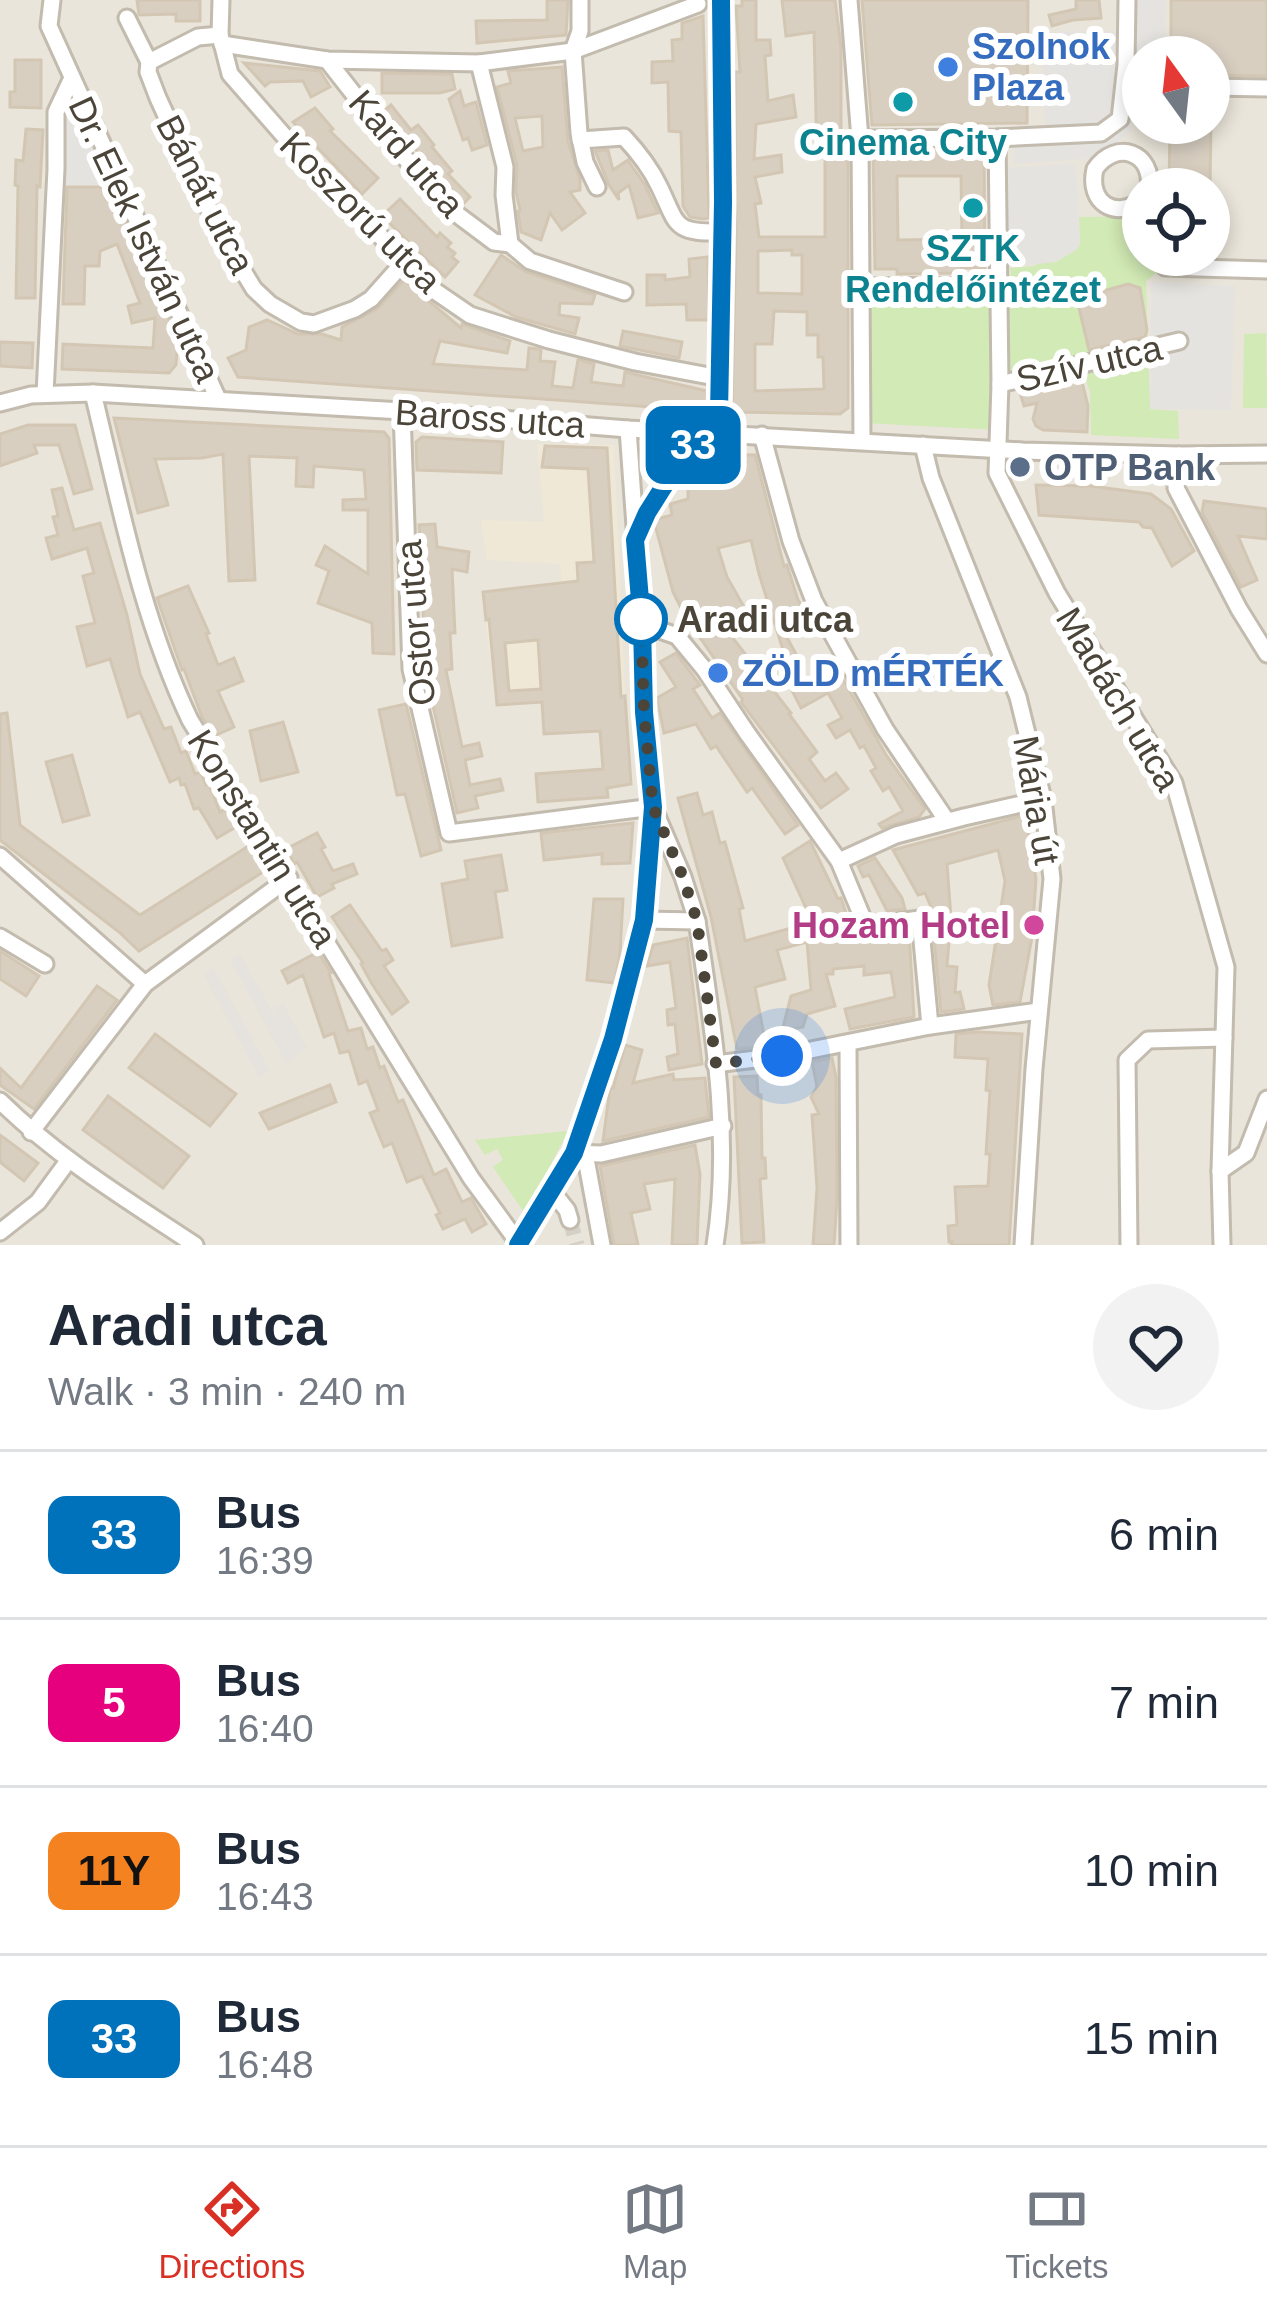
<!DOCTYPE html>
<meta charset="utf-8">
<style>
body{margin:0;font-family:Arial,sans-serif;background:#f2f2f3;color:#1f2937;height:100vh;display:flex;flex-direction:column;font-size:45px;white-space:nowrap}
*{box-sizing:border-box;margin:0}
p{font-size:39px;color:#747a83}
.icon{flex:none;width:66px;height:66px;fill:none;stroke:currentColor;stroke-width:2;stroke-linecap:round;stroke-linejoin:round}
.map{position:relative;height:1245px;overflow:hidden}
.side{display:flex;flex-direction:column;background:#fff;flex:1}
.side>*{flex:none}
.badge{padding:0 24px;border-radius:18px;font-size:42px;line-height:78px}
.needle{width:78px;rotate:345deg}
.buttons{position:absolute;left:1122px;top:36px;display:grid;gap:24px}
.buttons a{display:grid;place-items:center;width:108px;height:108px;border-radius:50%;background:#fff;box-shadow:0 6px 18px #0003;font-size:60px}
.you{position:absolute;width:60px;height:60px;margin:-30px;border:9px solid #fff;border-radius:50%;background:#1a73e8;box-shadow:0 0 0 18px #1a73e833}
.map>.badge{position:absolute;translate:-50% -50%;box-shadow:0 0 0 6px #fff}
.round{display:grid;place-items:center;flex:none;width:126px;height:126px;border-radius:63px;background:#f2f2f3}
.headline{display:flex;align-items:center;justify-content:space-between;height:204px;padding:0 48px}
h1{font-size:57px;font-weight:700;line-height:90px}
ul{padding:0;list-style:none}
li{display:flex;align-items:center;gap:36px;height:168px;padding:0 48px;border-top:3px solid #e0e1e3}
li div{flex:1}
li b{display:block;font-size:45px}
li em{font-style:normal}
li .badge{min-width:132px;font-weight:700;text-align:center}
.menu{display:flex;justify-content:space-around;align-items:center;height:168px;border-top:3px solid #e0e1e3;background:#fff;font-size:33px;color:#747a83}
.menu a{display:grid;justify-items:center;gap:6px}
.menu .current{color:#d93025}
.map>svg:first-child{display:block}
.residential{fill:#eae5da;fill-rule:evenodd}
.industrial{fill:#e6e2dd}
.education{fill:#efe8d6}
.green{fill:#d2eab5}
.parking{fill:#e5e3e0}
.building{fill:#d8cfc1;stroke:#d3c7b4;stroke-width:3;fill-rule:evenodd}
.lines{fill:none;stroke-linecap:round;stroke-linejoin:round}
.minor-tunnel{stroke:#d4d0c8;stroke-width:15;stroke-dasharray:15 8;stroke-linecap:butt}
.minor-casing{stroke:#c2bbae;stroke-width:21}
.minor{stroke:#fff;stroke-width:15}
.line-casing{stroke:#fff;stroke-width:27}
.line{stroke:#0072bc;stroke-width:18}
.walk{stroke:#4b4439;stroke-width:12;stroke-dasharray:0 21.6}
.shop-dot{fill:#3f7fe0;stroke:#fff;stroke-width:4.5}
.culture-dot{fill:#0f9aa8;stroke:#fff;stroke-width:4.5}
.service-dot{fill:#5c6f8a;stroke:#fff;stroke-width:4.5}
.stop-dot{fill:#fff;stroke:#0072bc;stroke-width:6}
.hotel-dot{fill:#d1479c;stroke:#fff;stroke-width:4.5}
.labels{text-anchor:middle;stroke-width:12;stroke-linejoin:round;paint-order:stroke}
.shop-label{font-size:36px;font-weight:bold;fill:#366cbe;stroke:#fff;text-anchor:start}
.culture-label{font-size:36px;font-weight:bold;fill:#0d838f;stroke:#fff}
.street-label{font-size:36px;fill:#4b4439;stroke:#fff}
.service-label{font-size:36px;font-weight:bold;fill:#4e5e75;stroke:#fff;text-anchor:start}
.stop-label{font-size:36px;font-weight:bold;fill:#4b4439;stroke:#fff;text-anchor:start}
.hotel-label{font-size:36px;font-weight:bold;fill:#b23c85;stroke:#fff;text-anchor:end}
</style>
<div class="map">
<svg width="1267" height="1245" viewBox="0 0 1267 1245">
<rect width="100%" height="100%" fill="#f6f3ec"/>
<path class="residential" d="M0 0H1267V1245H0ZM1143 57H1209V123H1143ZM1143 189H1209V255H1143Z"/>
<g class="industrial">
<polygon points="241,955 287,1038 273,1009 284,1004 307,1048 286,1063 230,960"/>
<polygon points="214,968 270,1071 259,1077 203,974"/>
</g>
<polygon class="education" points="537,444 614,445 625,696 497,705 481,591 562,582 560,564 487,560 481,520 544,522"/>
<g class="green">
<polygon points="1143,216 1143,255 1164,255 1165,267 1146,281 1150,409 1178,411 1179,439 1091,435 1090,392 1081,365 999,384 999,430 863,423 860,287 997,286 998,276 1011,275 1010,268 1034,266 1080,244 1079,217"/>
<polygon points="1266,333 1267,408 1243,408 1244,334"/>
<polygon points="568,1131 538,1189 523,1211 493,1167 503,1160 497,1149 485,1155 475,1140"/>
</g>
<g class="parking">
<polygon points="1117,0 1166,0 1165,57 1143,57 1143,103 1132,102 1131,130 1101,158 1014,164 1013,130 1045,126 1041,32 1117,31"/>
<polygon points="76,114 111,185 60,185 61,122"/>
<polygon points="987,151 1006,152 1007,168 1076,163 1080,244 1076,250 1056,262 989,269"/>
<polygon points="1151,282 1235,286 1231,410 1150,409"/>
</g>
<g class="building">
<polygon points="137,0 200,0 200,21 176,21 176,14 139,15"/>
<polygon points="547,0 568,0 566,35 477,43 476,21 547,20"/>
<path d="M742 0H756V40H770L771 55 765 56 768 101 793 95 796 117 756 124 754 159 781 155 782 172 755 177 761 203 755 204 759 237H825V156H817L814 32 786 36 782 0H835L841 47V131H847L848 140V408L840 414 735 412 732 407 736 237 735 72H740L736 6H742ZM792 250V255H802V294L758 293V251ZM774 311 807 312V335H818V357H823L824 389 755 391V344H772Z"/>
<polygon points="862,0 1028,0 1027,123 872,125"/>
<polygon points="1076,0 1099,0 1101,18 1073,20 1052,26 1049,15 1076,9"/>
<polygon points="1171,0 1267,0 1267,76 1209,75 1209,57 1171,57"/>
<polygon points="703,16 709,218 702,219 690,217 683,206 681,132 669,131 668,82 652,83 652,62 673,61 672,40 682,39 682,23"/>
<polygon points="15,60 41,60 41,108 10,107 10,92 15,92"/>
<polygon points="244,63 320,71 330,87 311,97 303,81 270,82 265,86"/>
<path d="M562 67 568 142 580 179V190L570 192 585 213 562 230 550 213 541 240 521 232 518 211 520 210 516 192 517 165 497 87 511 83 508 71ZM542 116 543 147 523 151 515 118Z"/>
<polygon points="382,73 452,74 455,89 440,93 382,93"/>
<polygon points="460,91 464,106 476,102 487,145 472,150 468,138 463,140 449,99"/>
<polygon points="391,105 411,130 418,125 434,145 432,147 452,171 448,174 470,197 463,204 383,112"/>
<polygon points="315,108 333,129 330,131 378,178 362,194 293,122"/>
<polygon points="1170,123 1211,123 1210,189 1169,189"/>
<polygon points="26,129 43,130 40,187 37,186 35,298 16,298 18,186 15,185 16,160 23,161"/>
<polygon points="608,150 613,170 628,160 629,162 645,185 658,213 638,218 629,185 618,193 619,200 609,185 595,151"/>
<path d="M984 151 985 268H962V273L897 274V269H875L873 152ZM897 176H961L962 239 898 240Z"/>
<polygon points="67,187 104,187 106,200 114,198 178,339 176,365 169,373 62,369 63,344 153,348 155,318 132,323 128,306 140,303 117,244 100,251 99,266 85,266 84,304 63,304"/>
<polygon points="400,199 437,237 440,233 451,243 447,247 455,253 452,257 458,262 445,277 382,216"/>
<polygon points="501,255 526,272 595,295 592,304 560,303 559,315 579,318 575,334 516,317 475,295"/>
<polygon points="708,257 709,320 687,320 686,304 647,305 647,275 665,275 665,280 690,277 689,259"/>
<polygon points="404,280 461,328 462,324 510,341 507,353 440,341 433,364 527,370 529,348 538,349 541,350 540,361 555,362 552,386 573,388 578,360 580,360 594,364 591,382 623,386 625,372 707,391 706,411 238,377 228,358 246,350 249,327 267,320 298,334 322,334 341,340 342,327 377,309"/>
<polygon points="1128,284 1140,288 1147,330 1145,337 1089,350 1078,304 1106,298 1103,291"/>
<polygon points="623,331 682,342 679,358 620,346"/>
<polygon points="0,342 33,343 32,368 0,366"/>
<polygon points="1081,378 1088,406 1087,432 1043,430 1036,426 1033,419 1037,403 1024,406 1020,393"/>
<polygon points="114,418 384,432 389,438 394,654 373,653 372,623 318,603 329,571 316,565 325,546 368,574 368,510 343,510 343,500 366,499 364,470 314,466 313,487 296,486 297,458 249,456 255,580 229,581 223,454 202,458 155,459 168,505 138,513"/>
<polygon points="28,425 75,425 92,489 74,494 59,445 34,445 37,453 0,466 0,434"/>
<polygon points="422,437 503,442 501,473 417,470 416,442"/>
<path d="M545 446 607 448 621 697 625 696 631 784 607 788 608 797 538 802 536 774 603 769 600 731 544 734 542 702 497 705 489 619 486 620 483 592 578 581 577 563 594 562 588 469 542 467ZM538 640 541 689 509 691 505 643Z"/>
<polygon points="701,454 755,455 784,566 787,565 798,600 810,621 785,634 801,663 797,665 810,688 839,672 886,755 925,809 919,817 882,828 879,824 903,811 889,787 883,791 871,771 876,768 864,746 860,748 850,730 836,738 828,725 842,718 828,693 801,708 787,681 792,678 759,574 751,540 718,548 727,577 747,612 725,628 791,713 789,714 817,752 809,759 825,781 836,773 848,789 821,808 743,705 741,702 743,700 685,616 673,592 655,525 657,519 672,515 670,504 688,499 688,473 691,469 700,467 699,457"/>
<polygon points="1036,485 1091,486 1151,494 1171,509 1194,551 1172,566 1152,528 1143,527 1139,522 1039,515"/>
<polygon points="62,488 74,530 100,523 127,615 140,674 164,729 171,727 181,753 186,751 195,774 201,772 206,785 209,784 220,812 225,809 236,827 217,838 199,808 194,809 185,784 181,785 179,778 170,782 140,712 128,717 110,659 87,666 77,627 95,623 83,576 94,573 87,548 52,559 46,538 58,535 53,517 58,516 52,490"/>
<polygon points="1204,501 1267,509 1267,539 1238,536 1257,580 1241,587 1202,512"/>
<polygon points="435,524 437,547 469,552 467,572 452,569 455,633 450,633 452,669 446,670 462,747 479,743 482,756 465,760 470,785 500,779 503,790 475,796 478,808 457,813 426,674 419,525"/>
<polygon points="188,586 209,633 206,634 218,665 234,658 243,681 218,691 234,727 214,736 202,717 184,669 182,670 157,598"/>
<polygon points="676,653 700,685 693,689 712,718 720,713 798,825 785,834 752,788 747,792 716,746 711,749 696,724 664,733 657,698 676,687 660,662"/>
<polygon points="406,704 441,850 421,856 405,794 397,795 379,710"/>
<polygon points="7,713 20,825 140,915 250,845 266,870 139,951 119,932 0,840 0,714"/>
<polygon points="283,722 298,772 261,781 250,731"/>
<polygon points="72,755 89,815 63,822 46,762"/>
<polygon points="697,793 703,815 712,812 720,843 725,842 743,908 739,909 745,941 798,926 794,914 807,910 783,858 810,841 838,899 841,898 853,934 868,938 909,932 914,1017 850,1029 845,1009 895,997 891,972 864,975 864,966 833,969 833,974 826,974 835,1006 807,1014 803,1027 782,1031 791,996 811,990 807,942 777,950 785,979 755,987 766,1046 737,1049 711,917 678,798"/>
<polygon points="1025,815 1036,879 1032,937 1020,1002 993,1005 989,985 1005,881 998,850 947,864 951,918 947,966 957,967 955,993 960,992 964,1009 941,1012 931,907 925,893 918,895 893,850"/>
<polygon points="633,823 630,863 602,864 602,854 544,860 541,833"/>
<polygon points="317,833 325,847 321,849 333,871 353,864 357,874 332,884 334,888 317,897 297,862 294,864 286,849"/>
<polygon points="501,855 507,890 495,892 502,937 452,946 442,884 468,879 465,861"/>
<polygon points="875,858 902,898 905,909 887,911 869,875 863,877 858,866"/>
<polygon points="594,899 623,899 620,953 615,983 587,980"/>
<polygon points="350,905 382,951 386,949 393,960 384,966 408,1002 392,1014 372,984 361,964 363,963 332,917"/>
<polygon points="687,938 702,1064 669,1070 667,1057 678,1054 675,1024 668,1025 667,1010 676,1008 670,962 647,966 653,945"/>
<polygon points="0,951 39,976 26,996 0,979"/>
<polygon points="318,952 331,973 329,974 348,1031 361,1028 367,1049 373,1047 380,1068 384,1066 398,1102 403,1100 434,1175 446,1169 462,1202 471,1198 486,1224 472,1232 465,1219 443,1229 436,1215 440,1213 422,1176 407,1182 392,1143 384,1147 370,1113 378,1110 367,1081 359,1084 349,1051 340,1053 334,1033 324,1037 303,975 288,983 282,971"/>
<polygon points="97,986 117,1000 34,1109 0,1085 0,1068 21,1088"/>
<polygon points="978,1032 1022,1034 1009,1245 951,1245 952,1242 949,1242 948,1226 957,1225 955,1187 988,1186 990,1154 986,1154 990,1091 986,1090 988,1059 955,1057 956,1034"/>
<polygon points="155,1034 236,1094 210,1126 129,1068"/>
<polygon points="625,1045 642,1050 633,1083 673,1074 674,1080 705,1078 709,1117 603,1141 610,1088 613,1088"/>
<polygon points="832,1058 836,1077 837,1198 834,1245 813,1245 817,1188 812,1115 819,1114 811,1097 817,1087 812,1062"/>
<polygon points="757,1076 758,1095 761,1095 762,1158 765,1158 766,1178 760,1179 764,1242 742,1243 734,1077"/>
<polygon points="330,1085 336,1102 269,1129 260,1113"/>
<polygon points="108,1096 189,1156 163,1188 83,1130"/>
<polygon points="0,1135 38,1163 24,1181 0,1162"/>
<polygon points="695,1145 700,1174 697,1245 672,1245 675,1179 644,1184 650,1209 631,1213 638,1245 614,1245 600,1166"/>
</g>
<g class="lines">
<polyline class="minor-tunnel" points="570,1220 577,1245"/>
<g class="minor-casing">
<g id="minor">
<polyline points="52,0 49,26 218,399"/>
<polyline points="221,0 220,35 230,74 299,153 432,289 470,315 549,340 635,362 720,378"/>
<polyline points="580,0 580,31 573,51 579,133 585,162 597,187"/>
<polyline points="849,0 860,139 862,441"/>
<polyline points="127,18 149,62 148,72 158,98 220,233 254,289 270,304 301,322 314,324 355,309 371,299 404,262"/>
<polyline points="222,44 327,60 479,63 573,51 698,4"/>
<polyline points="327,60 396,148 454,212 494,242 510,244 530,261 624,292"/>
<polyline points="149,62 198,37 220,35"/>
<polyline points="479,63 505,167 504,195 510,244"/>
<polyline points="1209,87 1267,88"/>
<polyline points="997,138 1000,384 997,473 1057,593 1174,783 1226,967 1220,1171 1222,1245"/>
<polyline points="860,139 997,138 1101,133 1120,119 1126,65 1127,0"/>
<path d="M580 140 624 137C638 152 650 167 659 186 678 225 672 233 722 232"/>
<path d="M1143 199C1116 221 1087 203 1095 169 1116 139 1154 152 1149 189"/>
<polyline points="1165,267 1267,270"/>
<polyline points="860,287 999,286"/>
<polyline points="1000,384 1179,341"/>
<path d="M93 393C120 504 141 617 190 720L471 1178 520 1245"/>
<polyline points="45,394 56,169 56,112 72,78"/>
<polyline points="0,403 31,395 93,393 402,411 628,429 1023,451 1179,455 1267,454"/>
<polyline points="402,411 411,669 449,833 653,807 683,877 697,921"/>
<polyline points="762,435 791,541 814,601 885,729 947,821"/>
<polyline points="923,445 931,478 1018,697 1043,799 1052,879 1034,1069 1023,1245"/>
<polyline points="1179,455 1176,488 1239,609 1267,654"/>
<polyline points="637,537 647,513 689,450 719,414 723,202 721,0"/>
<polyline points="642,624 677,636 705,670 747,733 839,861 866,926 920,919 930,1026"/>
<polyline points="0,856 145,984"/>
<polyline points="839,861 896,835 964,817 1043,799"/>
<path d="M644 920 697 921C713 1028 732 1137 715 1245"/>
<polyline points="0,937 45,964"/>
<polyline points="848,1044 849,1245"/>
<polyline points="715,1064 781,1056 930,1026 1039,1011"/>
<path d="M0 1101C58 1158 127 1200 195 1245"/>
<polyline points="31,1132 145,984 289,878"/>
<polyline points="574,1153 601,1154 723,1126"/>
<polyline points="572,1157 587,1164 602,1245"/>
<polyline points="1220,1171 1246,1153 1267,1099"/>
<polyline points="551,1190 567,1210 570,1220"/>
<polyline points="0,1232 38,1202 68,1161"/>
<polyline points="517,1245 574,1153 612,1039 644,920 653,807 644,713 642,624 628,429"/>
<polyline points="1129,1245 1127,1060 1148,1040 1224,1038"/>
</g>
</g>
<use href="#minor" class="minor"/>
</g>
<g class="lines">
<g class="line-casing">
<polyline id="line" points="518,1245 574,1153 613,1039 644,920 653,807 644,712 642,624 635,540 647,513 664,486 689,450 719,414 723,202 721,0"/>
</g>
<use href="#line" class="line"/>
<polyline class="walk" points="641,619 644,712 653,807 683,877 697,921 716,1064 782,1056"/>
</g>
<g class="shop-dot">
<circle cx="948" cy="67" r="12"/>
<circle cx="718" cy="673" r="12"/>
</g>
<g class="culture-dot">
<circle cx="903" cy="102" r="12"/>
<circle cx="973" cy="208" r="12"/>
</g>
<circle class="service-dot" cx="1020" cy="467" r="12"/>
<circle class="stop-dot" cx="641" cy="619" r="24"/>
<circle class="hotel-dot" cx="1034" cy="925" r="12"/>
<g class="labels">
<g class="shop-label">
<text x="972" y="59">Szolnok<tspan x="972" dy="41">Plaza</tspan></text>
<text x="742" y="686">ZÖLD mÉRTÉK</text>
</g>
<g class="culture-label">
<text x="903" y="155">Cinema City</text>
<text x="973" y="261">SZTK<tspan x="973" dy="41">Rendelőintézet</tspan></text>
</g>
<g class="street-label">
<text transform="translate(407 153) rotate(49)" y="13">Kard utca</text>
<text transform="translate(206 194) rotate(63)" y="13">Bánát utca</text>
<text transform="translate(361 212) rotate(45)" y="13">Koszorú utca</text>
<text transform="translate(145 239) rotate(65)" y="13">Dr. Elek István utca</text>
<text transform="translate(1089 363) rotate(-13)" y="13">Szív utca</text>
<text transform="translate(490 418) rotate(4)" y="13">Baross utca</text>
<text transform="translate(415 623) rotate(-95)" y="13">Ostor utca</text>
<text transform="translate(1119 699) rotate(59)" y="13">Madách utca</text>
<text transform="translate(1037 800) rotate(80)" y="13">Mária út</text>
<text transform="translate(263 838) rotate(58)" y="13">Konstantin utca</text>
</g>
<g class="service-label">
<text x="1044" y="480">OTP Bank</text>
</g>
<g class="stop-label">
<text x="677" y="632">Aradi utca</text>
</g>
<g class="hotel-label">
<text x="1010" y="938">Hozam Hotel</text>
</g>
</g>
</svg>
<div class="buttons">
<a><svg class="needle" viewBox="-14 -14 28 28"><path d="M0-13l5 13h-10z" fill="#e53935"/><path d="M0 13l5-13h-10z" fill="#747a83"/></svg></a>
<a><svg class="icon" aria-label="locate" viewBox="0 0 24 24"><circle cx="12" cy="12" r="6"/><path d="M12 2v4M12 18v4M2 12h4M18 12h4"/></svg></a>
</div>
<div class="you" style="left:782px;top:1056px"></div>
<b class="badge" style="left:693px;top:445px;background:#0072bc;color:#fff">33</b>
</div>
<section class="side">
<div class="headline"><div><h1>Aradi utca</h1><p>Walk · 3 min · 240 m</p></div><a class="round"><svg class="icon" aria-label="heart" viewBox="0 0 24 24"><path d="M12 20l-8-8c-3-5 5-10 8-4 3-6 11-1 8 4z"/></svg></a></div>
<ul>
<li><span class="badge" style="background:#0072bc;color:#fff">33</span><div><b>Bus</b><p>16:39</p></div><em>6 min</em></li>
<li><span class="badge" style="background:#e6007e;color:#fff">5</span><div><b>Bus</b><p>16:40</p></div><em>7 min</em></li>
<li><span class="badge" style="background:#f58220;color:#111">11Y</span><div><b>Bus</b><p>16:43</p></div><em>10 min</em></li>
<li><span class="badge" style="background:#0072bc;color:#fff">33</span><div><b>Bus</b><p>16:48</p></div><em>15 min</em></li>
</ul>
</section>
<nav class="menu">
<a class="current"><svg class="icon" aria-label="directions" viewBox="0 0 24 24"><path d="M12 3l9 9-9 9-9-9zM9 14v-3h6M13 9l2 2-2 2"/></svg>Directions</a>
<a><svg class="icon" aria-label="map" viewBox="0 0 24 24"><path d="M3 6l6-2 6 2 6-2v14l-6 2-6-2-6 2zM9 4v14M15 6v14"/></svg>Map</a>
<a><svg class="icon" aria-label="tickets" viewBox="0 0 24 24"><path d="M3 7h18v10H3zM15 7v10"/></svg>Tickets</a>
</nav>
